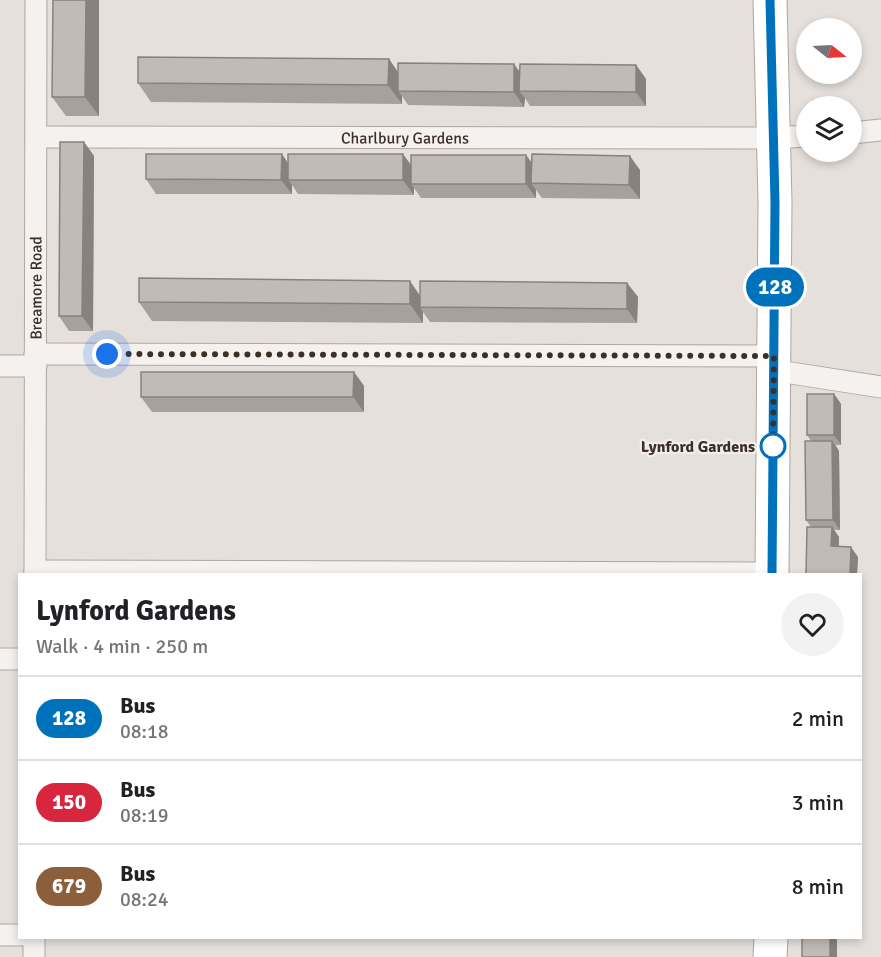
<!DOCTYPE html>
<meta charset="utf-8">
<style>
body{margin:0;font-family:Signika,sans-serif;background:#f2f2f2;color:#202124;height:100vh;display:flex;flex-direction:column;font-size:22px;white-space:nowrap}
*{box-sizing:border-box;margin:0}
p{font-size:20px;color:#757577}
.icon{flex:none;width:33px;height:33px;fill:none;stroke:currentColor;stroke-width:2;stroke-linecap:round;stroke-linejoin:round}
.map{position:relative;flex:1;overflow:hidden}
.drawer{position:absolute;left:18px;top:573px;width:844px;height:366px;display:flex;flex-direction:column;background:#fff;border-radius:0px;box-shadow:0 3px 9px #0003}
.drawer>*{flex:none}
.badge{padding:0 12px;border-radius:20px;font-size:21px;line-height:39px}
.needle{width:39px;rotate:108deg}
.tools{position:absolute;left:796px;top:18px;display:grid;gap:12px}
.tools a{display:grid;place-items:center;width:66px;height:66px;border-radius:50%;background:#fff;box-shadow:0 3px 9px #0003;font-size:30px}
.you{position:absolute;width:30px;height:30px;margin:-15px;border:4px solid #fff;border-radius:50%;background:#1a73e8;box-shadow:0 0 0 9px #1a73e833}
.map>.badge{position:absolute;translate:-50% -50%;box-shadow:0 0 0 3px #fff}
.round{display:grid;place-items:center;flex:none;width:63px;height:63px;border-radius:32px;background:#f2f2f2}
.headline{display:flex;align-items:center;justify-content:space-between;height:102px;padding:0 18px}
h1{font-size:28px;font-weight:700;line-height:45px}
ul{padding:0;list-style:none}
li{display:flex;align-items:center;gap:18px;height:84px;padding:0 18px;border-top:2px solid #e0e0e0}
li div{flex:1}
li b{display:block;font-size:22px}
li em{font-style:normal}
li .badge{min-width:66px;font-weight:700;text-align:center}
.map>svg:first-child{display:block}
.lines{fill:none;stroke-linecap:round;stroke-linejoin:round}
.minor-casing{stroke:#b0a7a2;stroke-width:23}
.primary-casing{stroke:#b1a49c;stroke-width:35}
.minor{stroke:#f4f1ef;stroke-width:21}
.primary{stroke:#fff;stroke-width:33}
.wall{fill:#a7a09b}
.shaded-wall{fill:#88827e}
.building{fill:#c2bab4;stroke:#88827e;stroke-width:1.5}
.line-casing{stroke:#fff;stroke-width:14}
.line{stroke:#0072bc;stroke-width:9}
.walk{stroke:#3c2f27;stroke-width:6;stroke-dasharray:0 10.8}
.stop-dot{fill:#fff;stroke:#0072bc;stroke-width:3}
.labels{text-anchor:middle;stroke-width:4.5;stroke-linejoin:round;paint-order:stroke}
.street-label{font-size:16px;fill:#3c2f27;stroke:#f4eeeb}
.stop-label{font-size:16px;font-weight:bold;fill:#3c2f27;stroke:#f4eeeb;text-anchor:end}
</style>
<div class="map">
<svg width="881" height="957" viewBox="0 0 881 957">
<rect width="100%" height="100%" fill="#e6e0dc"/>
<g class="lines">
<g class="minor-casing">
<g id="minor">
<polyline points="852,133 881,130"/>
<path id="s1" d="M36 137 773 138 807 136"/>
<polyline points="35,354 774,356"/>
<polyline points="0,366 36,366"/>
<polyline points="774,373 791,373 881,387"/>
<polyline points="35,571 772,573"/>
<path id="s2" d="M35 574 36 0"/>
<polyline points="0,659 20,659"/>
<polyline points="0,935 20,935"/>
<polyline points="34,957 34,938"/>
</g>
</g>
<g class="primary-casing">
<g id="primary">
<polyline points="770,0 775,202 772,574"/>
<polyline points="770,957 771,938"/>
</g>
</g>
<use href="#minor" class="minor"/>
<use href="#primary" class="primary"/>
</g>
<g class="wall">
<polygon points="53,0 99,0 99,116 66,116 52,97"/>
<polygon points="389,59 398,73 520,72 636,65 646,79 646,106 530,106 525,98 524,107 408,105 402,96 402,104 151,102 138,83"/>
<polygon points="84,142 94,156 93,331 69,331 59,316"/>
<polygon points="526,155 532,163 640,170 640,199 542,198 536,190 536,198 421,198 414,188 414,195 298,194 292,185 292,194 156,194 146,179 288,164 411,164"/>
<polygon points="627,283 638,297 637,323 430,322 423,312 423,323 152,321 139,302 420,295"/>
<polygon points="354,372 364,386 364,412 152,412 141,397"/>
<polygon points="834,394 841,404 841,445 836,445 839,451 840,530 834,530 839,537 839,547 858,557 857,574 806,574 811,527 806,520 811,441 807,435"/>
</g>
<g class="shaded-wall">
<polygon points="86,0 99,0 99,116 85,97"/>
<polygon points="389,59 402,78 398,91 402,96 402,104 388,85"/>
<polygon points="514,64 525,79 519,91 525,98 524,107 514,92"/>
<polygon points="636,65 646,79 646,106 636,92"/>
<polygon points="84,142 94,156 93,331 82,316"/>
<polygon points="282,154 292,169 288,180 292,185 292,194 281,180"/>
<polygon points="403,154 414,169 411,184 414,188 414,195 403,180"/>
<polygon points="526,155 536,169 531,183 536,190 536,198 526,184"/>
<polygon points="630,156 640,170 640,199 629,185"/>
<polygon points="410,281 423,300 420,307 423,312 423,323 410,304"/>
<polygon points="627,283 638,297 637,323 627,309"/>
<polygon points="354,372 364,386 364,412 353,397"/>
<polygon points="834,394 841,404 841,445 834,435"/>
<polygon points="832,441 839,451 840,530 833,520"/>
<polygon points="832,527 839,537 838,556 831,546"/>
<polygon points="851,547 858,557 857,574 850,574"/>
<polygon points="830,938 835,938 837,940 837,957 830,957"/>
</g>
<g class="building">
<polygon points="53,0 86,0 85,97 52,97"/>
<polygon points="138,57 389,59 388,85 138,83"/>
<polygon points="398,63 514,64 514,92 398,91"/>
<polygon points="520,64 636,65 636,92 519,91"/>
<polygon points="60,142 84,142 82,316 59,316"/>
<polygon points="146,154 282,154 281,180 146,179"/>
<rect x="288" y="154" width="115" height="26"/>
<polygon points="532,154 630,156 629,185 531,183"/>
<rect x="411" y="155" width="115" height="29"/>
<polygon points="139,278 410,281 410,304 139,302"/>
<polygon points="420,281 627,283 627,309 420,307"/>
<polygon points="141,372 354,372 353,397 141,397"/>
<rect x="807" y="394" width="27" height="41"/>
<polygon points="805,441 832,441 833,520 806,520"/>
<polygon points="807,527 832,527 831,546 851,547 850,574 806,574"/>
<rect x="802" y="938" width="28" height="19"/>
</g>
<g class="lines">
<g class="line-casing">
<polyline id="line" points="770,0 775,202 772,574"/>
</g>
<use href="#line" class="line"/>
<polyline class="walk" points="107,354 774,356 773,446"/>
</g>
<circle class="stop-dot" cx="773" cy="446" r="12"/>
<g class="labels">
<g class="street-label">
<text dy="6" stroke="none"><textPath href="#s1" startOffset="369">Charlbury Gardens</textPath></text>
<text dy="6" stroke="none"><textPath href="#s2" startOffset="286">Breamore Road</textPath></text>
</g>
<g class="stop-label">
<text x="755" y="452">Lynford Gardens</text>
</g>
</g>
</svg>
<div class="tools">
<a><svg class="needle" viewBox="-14 -14 28 28"><path d="M0-13l5 13h-10z" fill="#e53935"/><path d="M0 13l5-13h-10z" fill="#757577"/></svg></a>
<a><svg class="icon" aria-label="layers" viewBox="0 0 24 24"><path d="M12 4l9 5-9 5-9-5zM3 14l9 5 9-5"/></svg></a>
</div>
<div class="you" style="left:107px;top:354px"></div>
<b class="badge" style="left:775px;top:287px;background:#0072bc;color:#fff">128</b>
<section class="drawer">
<div class="headline"><div><h1>Lynford Gardens</h1><p>Walk · 4 min · 250 m</p></div><a class="round"><svg class="icon" aria-label="heart" viewBox="0 0 24 24"><path d="M12 20l-8-8c-3-5 5-10 8-4 3-6 11-1 8 4z"/></svg></a></div>
<ul>
<li><span class="badge" style="background:#0072bc;color:#fff">128</span><div><b>Bus</b><p>08:18</p></div><em>2 min</em></li>
<li><span class="badge" style="background:#d7263d;color:#fff">150</span><div><b>Bus</b><p>08:19</p></div><em>3 min</em></li>
<li><span class="badge" style="background:#8b5e3c;color:#fff">679</span><div><b>Bus</b><p>08:24</p></div><em>8 min</em></li>
</ul>
</section>
</div>
